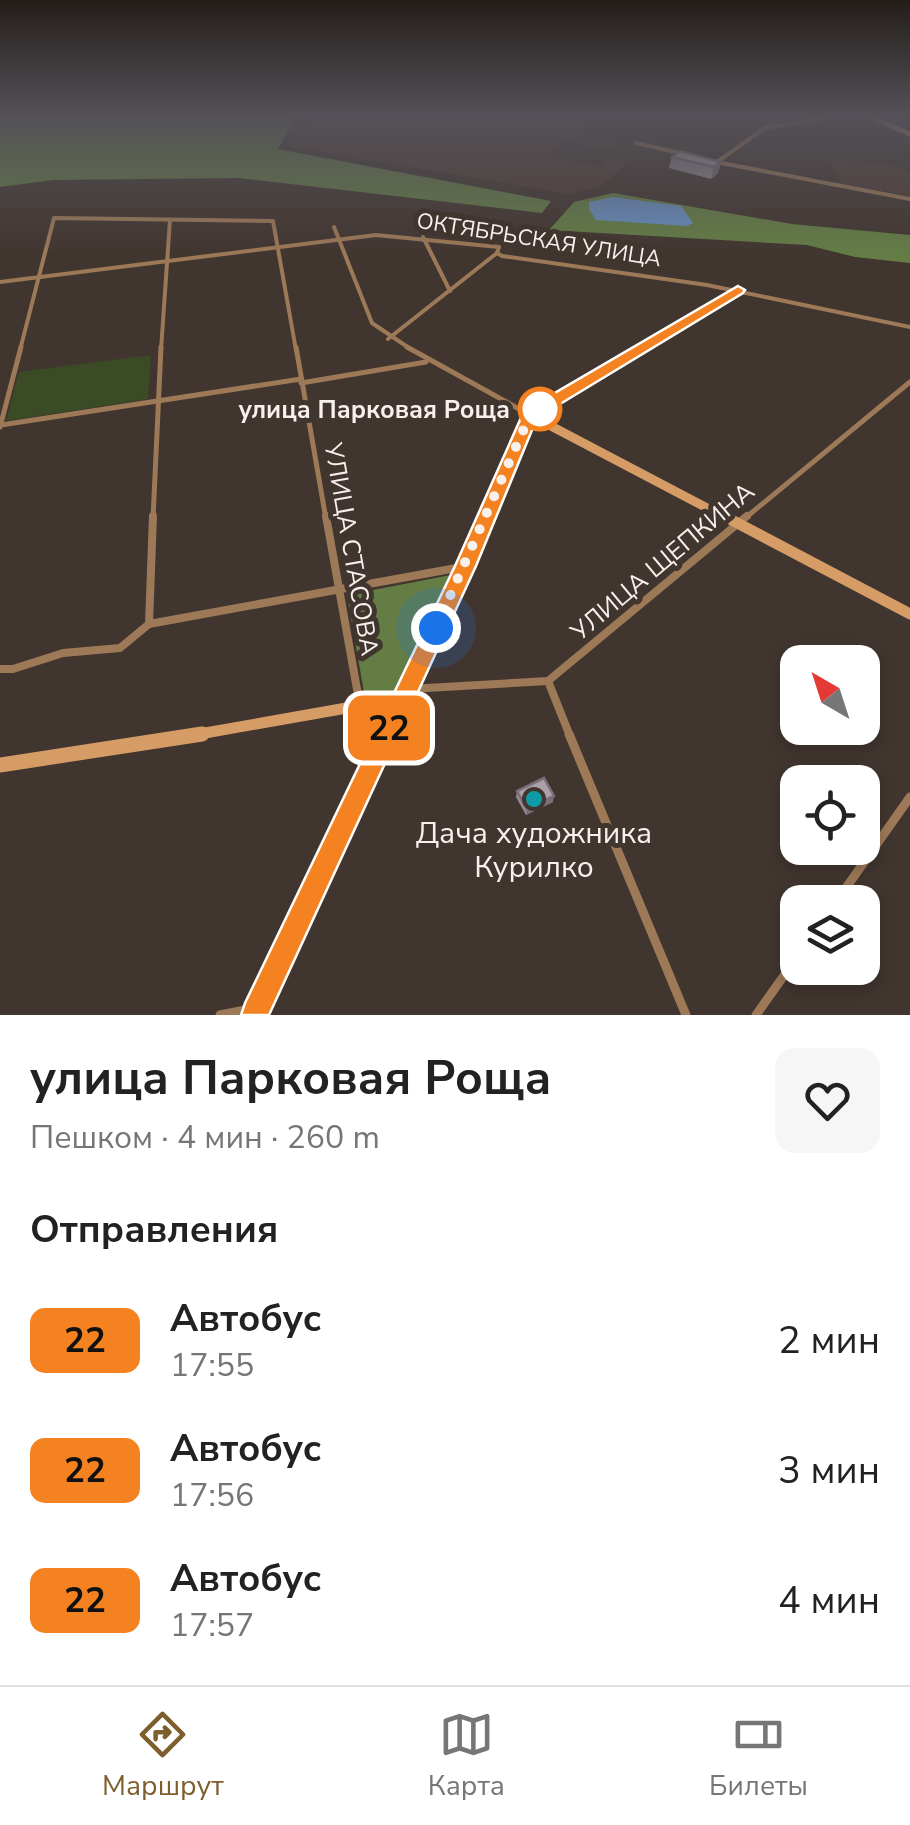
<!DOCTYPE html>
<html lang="ru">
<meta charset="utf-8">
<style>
body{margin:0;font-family:"Nunito Sans",sans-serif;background:#f6f6f6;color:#222;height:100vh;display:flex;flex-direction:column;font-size:38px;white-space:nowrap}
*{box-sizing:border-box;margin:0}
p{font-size:32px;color:#767676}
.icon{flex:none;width:55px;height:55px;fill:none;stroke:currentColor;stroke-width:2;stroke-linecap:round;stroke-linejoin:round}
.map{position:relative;height:1015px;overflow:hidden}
.panel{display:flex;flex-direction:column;background:#fff;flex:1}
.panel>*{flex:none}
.badge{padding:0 20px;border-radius:15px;font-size:35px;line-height:65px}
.needle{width:65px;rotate:321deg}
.buttons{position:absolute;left:780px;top:645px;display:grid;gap:20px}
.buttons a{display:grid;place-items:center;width:100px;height:100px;border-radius:20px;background:#fff;box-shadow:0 5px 15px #0003;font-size:50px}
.you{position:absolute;width:50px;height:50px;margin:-25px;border:8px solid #fff;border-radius:50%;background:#1a73e8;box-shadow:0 0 0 15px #1a73e833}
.map>.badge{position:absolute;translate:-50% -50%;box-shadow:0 0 0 5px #fff}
h2{padding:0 30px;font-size:38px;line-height:90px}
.round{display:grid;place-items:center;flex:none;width:105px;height:105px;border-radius:20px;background:#f6f6f6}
.summary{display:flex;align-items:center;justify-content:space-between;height:170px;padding:0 30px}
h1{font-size:48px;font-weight:700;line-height:75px}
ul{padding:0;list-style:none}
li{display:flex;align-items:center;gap:30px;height:130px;padding:0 30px}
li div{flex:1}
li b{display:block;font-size:38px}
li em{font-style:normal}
li .badge{min-width:110px;font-weight:700;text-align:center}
.tabs{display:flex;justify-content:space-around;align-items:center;height:140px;border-top:2px solid #e0e0e0;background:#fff;font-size:28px;color:#767676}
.tabs a{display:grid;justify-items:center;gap:5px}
.tabs .selected{color:#7d5f2d}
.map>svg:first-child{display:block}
.built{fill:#4e3c33}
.green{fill:#3a4b25}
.forest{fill:#647d45}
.water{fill:#688ebf}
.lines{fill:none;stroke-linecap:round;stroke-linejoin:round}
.street-far3{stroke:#9d7957;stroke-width:4}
.street-far2{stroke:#9d7957;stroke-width:5}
.street-far1{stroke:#9d7957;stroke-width:8}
.street{stroke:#9d7957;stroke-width:9}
.secondary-far3{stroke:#d69c66;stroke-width:5}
.secondary-far2{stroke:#d69c66;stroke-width:9}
.secondary-far1{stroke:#d69c66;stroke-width:11}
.secondary{stroke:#d69c66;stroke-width:15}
.wall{fill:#938a93}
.shaded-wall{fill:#787078}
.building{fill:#aba0ab;stroke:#787078;stroke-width:2.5}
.line{fill:#f58220;stroke:#fff;stroke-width:2.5}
.walk{stroke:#f7f0ec;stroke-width:10;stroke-dasharray:0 18}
.stop-dot{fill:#fff;stroke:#f58220;stroke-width:5}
.culture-dot{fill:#0f9aa8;stroke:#41352f;stroke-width:4}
.labels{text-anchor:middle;stroke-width:10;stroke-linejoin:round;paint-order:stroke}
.far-street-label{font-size:22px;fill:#f7f0ec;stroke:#41352f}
.stop-label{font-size:25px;font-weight:bold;fill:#f7f0ec;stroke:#41352f;text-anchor:end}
.street-label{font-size:25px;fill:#f7f0ec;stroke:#41352f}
.near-poi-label{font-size:30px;fill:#f7f0ec;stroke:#41352f}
</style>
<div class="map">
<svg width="910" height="1015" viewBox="0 0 910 1015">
<rect width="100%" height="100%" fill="#41352f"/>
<g class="built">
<polygon points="313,115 557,115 595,121 577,136 616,144 610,151 566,141 548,156 599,166 609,156 628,162 600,187 569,194 286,146"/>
<polygon points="828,158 895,166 910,174 910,196 843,184"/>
</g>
<polygon class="green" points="151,355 148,399 6,421 19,372"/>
<g class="forest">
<polygon points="0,115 297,115 278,149 551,201 542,213 239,178 53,180 0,187"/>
<polygon points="613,193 792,224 910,235 910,263 855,257 807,245 549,230 574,202"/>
<polygon points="456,574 399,692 365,698 347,595"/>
</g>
<polygon class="water" points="613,197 681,206 693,223 687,226 596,220 589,209 589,202"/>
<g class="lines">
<g class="street-far3">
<polyline points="636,143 684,154"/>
<polyline points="716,162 910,199"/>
<polyline points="717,162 765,128 838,115"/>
<polyline points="334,227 372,323 412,350"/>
<polyline points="423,237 450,291"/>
<polyline points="0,282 376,235 499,247 497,253 502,256 707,285 910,327"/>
<polyline points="388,339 497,253"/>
<polyline points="20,350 54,218 273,221 296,350"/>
<polyline points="161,350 170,220"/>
<polyline points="638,350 737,290"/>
</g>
<g class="street-far2">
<polyline points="296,347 326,519"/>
<polyline points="407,347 530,415 642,347"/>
<polyline points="301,383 426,362"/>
<polyline points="1,425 301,379"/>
<polyline points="0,427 21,347"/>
<polyline points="153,519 161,347"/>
<polyline points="744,519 910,382"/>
</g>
<g class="street-far1">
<polyline points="326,516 360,706"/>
<polyline points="149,624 153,516"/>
<polyline points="0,669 13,669 63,653 120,648 149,624 462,567"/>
<polyline points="548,681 570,736"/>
<polyline points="409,689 548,681 747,516"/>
</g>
<g class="street">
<polyline points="569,734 686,1015"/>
<polyline points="836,902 910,797"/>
<polyline points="220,1015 260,1007"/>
<polyline points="756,1015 798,956"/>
</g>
<polyline class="secondary-far3" points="867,115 910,134"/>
<polyline class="secondary-far2" points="485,519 530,415 728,519"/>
<g class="secondary-far1">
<polyline points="724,516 910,614"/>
<polyline points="188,736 403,698"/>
<polyline points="386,736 486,516"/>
</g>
<g class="secondary">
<polyline points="0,765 202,734"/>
<polyline points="257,1015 387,734"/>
</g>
</g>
<g class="wall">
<polygon points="672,157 721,162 718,173 711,179 669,168"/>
<polygon points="517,791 553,802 526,815 516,797"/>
</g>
<g class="shaded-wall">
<polygon points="721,162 718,173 711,179 714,167"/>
<polygon points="554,796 553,802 526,815 527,809"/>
</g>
<g class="building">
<polygon points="679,151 721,162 714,167 672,157"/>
<polygon points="544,778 554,796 527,809 517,791"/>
</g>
<linearGradient id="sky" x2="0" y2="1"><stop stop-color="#241d1a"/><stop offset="0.45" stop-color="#545158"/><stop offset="1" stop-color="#545158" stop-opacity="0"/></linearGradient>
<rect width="910" height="257" fill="url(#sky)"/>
<polygon class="line" points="738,286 745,290 743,293 537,418 476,566 269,1015 241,1015 245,1003 455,566 524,411"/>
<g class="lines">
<polyline class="walk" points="436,628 530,415 540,409"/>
</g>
<circle class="stop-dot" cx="540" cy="409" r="20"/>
<circle class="culture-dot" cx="534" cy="799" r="10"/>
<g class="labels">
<g class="far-street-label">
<text transform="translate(539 239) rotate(9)" y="8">ОКТЯБРЬСКАЯ УЛИЦА</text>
</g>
<g class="stop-label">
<text x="510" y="418">улица Парковая Роща</text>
</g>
<g class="street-label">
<text transform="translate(352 549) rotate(80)" y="9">УЛИЦА СТАСОВА</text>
<text transform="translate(662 561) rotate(-40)" y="9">УЛИЦА ЩЕПКИНА</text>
</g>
<g class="near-poi-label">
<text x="534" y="843">Дача художника<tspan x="534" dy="34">Курилко</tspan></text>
</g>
</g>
</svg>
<div class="buttons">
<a><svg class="needle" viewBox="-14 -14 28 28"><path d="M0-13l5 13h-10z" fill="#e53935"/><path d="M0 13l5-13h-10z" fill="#767676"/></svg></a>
<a><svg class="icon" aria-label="locate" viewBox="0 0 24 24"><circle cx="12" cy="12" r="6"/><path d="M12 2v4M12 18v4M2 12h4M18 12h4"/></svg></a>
<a><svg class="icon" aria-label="layers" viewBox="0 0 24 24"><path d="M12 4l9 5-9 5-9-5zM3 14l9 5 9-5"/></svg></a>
</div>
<div class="you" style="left:436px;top:628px"></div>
<b class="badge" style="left:389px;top:728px;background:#f58220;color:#111">22</b>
</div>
<section class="panel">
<div class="summary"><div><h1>улица Парковая Роща</h1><p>Пешком · 4 мин · 260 m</p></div><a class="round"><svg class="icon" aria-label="heart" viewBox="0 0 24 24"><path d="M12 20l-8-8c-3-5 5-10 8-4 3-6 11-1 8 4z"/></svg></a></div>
<h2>Отправления</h2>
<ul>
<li><span class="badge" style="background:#f58220;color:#111">22</span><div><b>Автобус</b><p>17:55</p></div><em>2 мин</em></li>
<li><span class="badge" style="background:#f58220;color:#111">22</span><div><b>Автобус</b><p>17:56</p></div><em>3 мин</em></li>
<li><span class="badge" style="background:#f58220;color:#111">22</span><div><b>Автобус</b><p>17:57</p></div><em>4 мин</em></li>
</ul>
</section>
<nav class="tabs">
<a class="selected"><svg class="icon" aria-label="directions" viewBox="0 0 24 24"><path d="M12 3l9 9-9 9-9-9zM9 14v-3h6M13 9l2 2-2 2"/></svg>Маршрут</a>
<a><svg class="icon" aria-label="map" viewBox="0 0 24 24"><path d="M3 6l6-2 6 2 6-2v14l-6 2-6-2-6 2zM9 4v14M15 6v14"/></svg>Карта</a>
<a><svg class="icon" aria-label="tickets" viewBox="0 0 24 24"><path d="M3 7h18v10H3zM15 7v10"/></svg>Билеты</a>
</nav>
